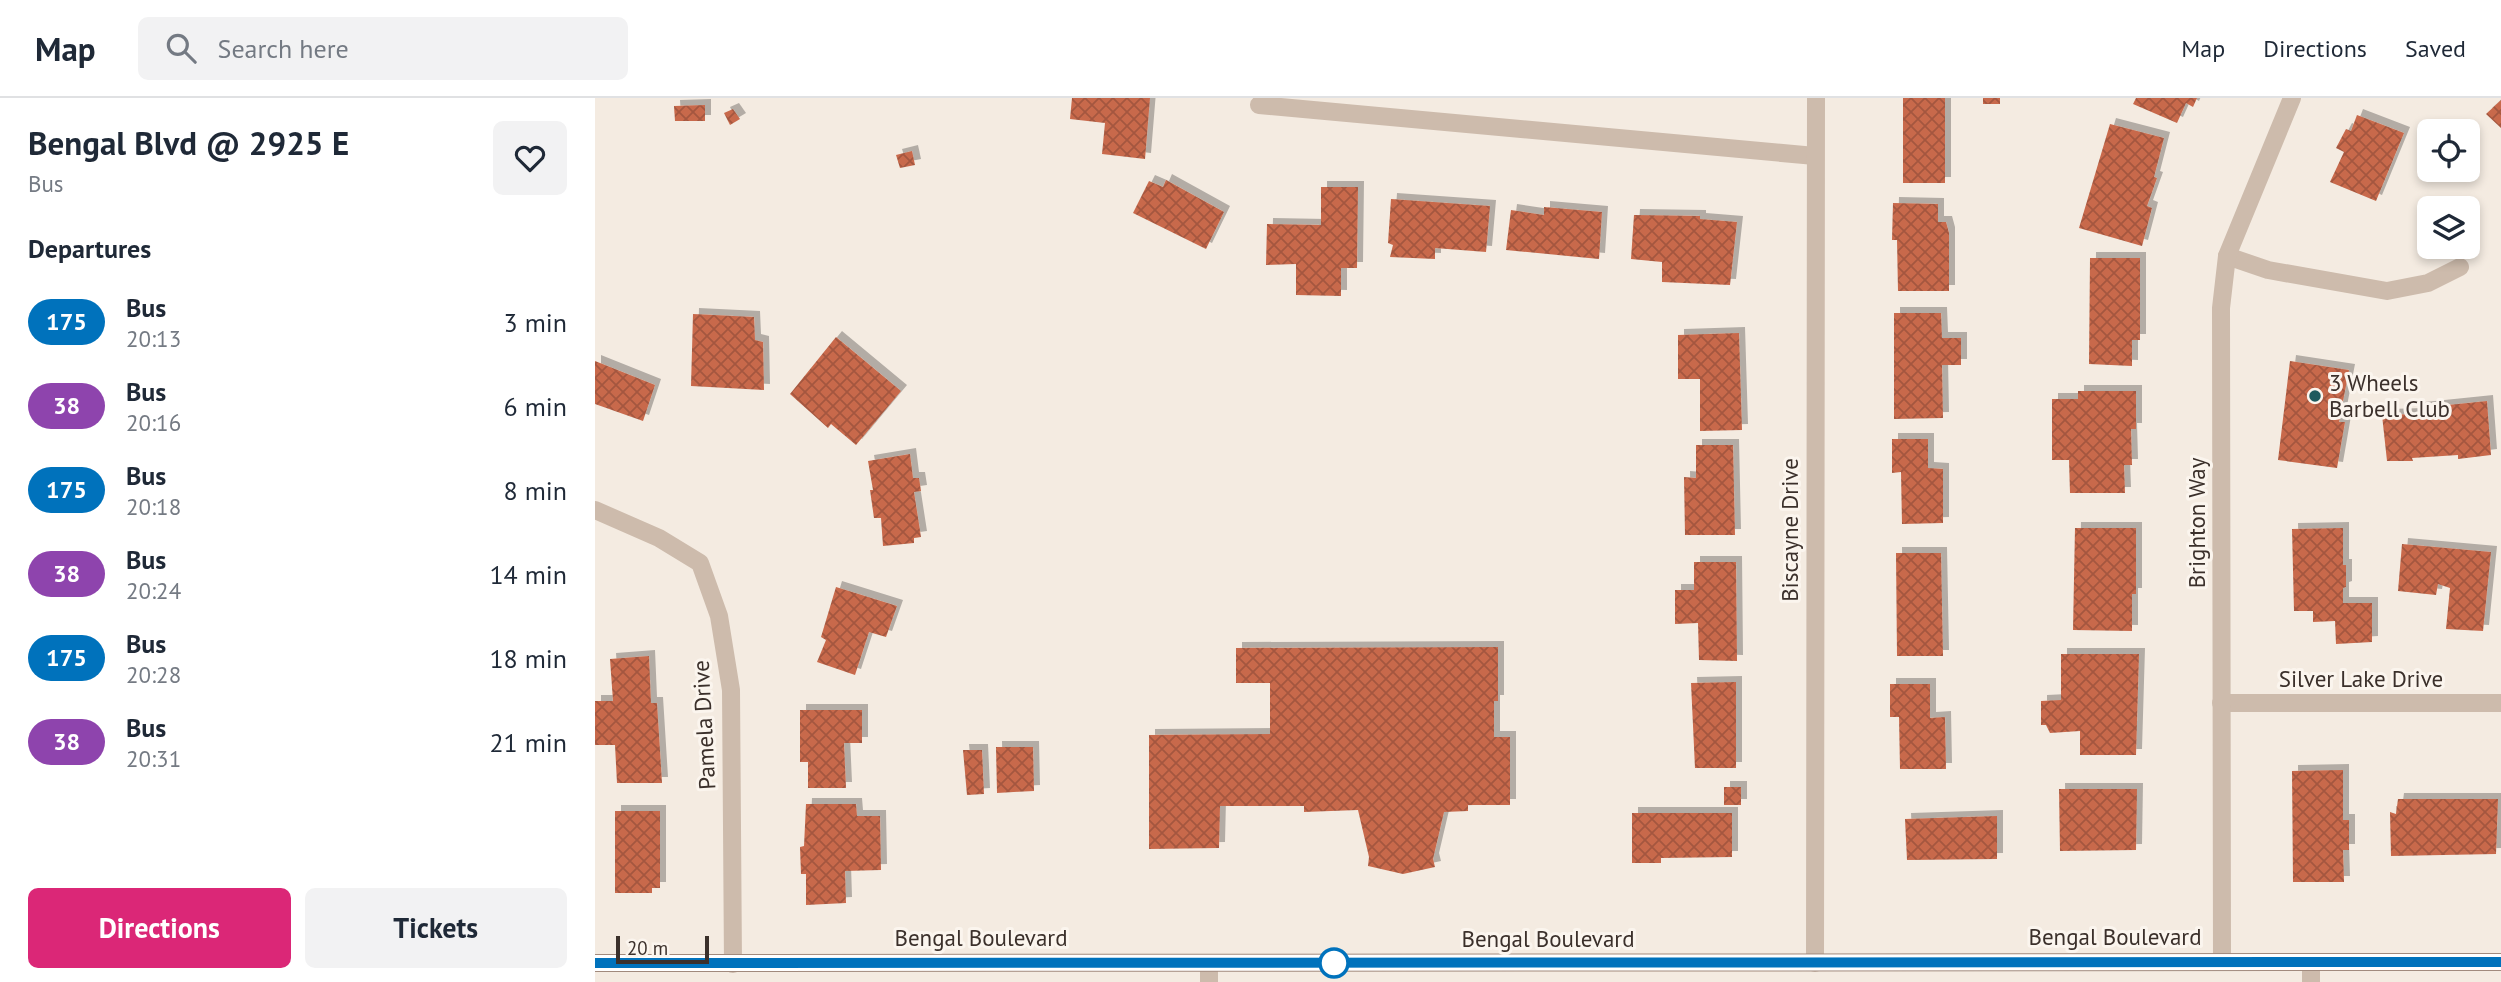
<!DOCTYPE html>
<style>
body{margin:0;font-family:"PT Sans",sans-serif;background:#f2f2f3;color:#1f2937;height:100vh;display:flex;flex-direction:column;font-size:26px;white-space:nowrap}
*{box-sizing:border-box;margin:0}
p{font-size:23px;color:#747a83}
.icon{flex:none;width:38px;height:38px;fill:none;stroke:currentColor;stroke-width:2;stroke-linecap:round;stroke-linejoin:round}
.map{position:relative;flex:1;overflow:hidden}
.side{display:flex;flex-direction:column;background:#fff;width:595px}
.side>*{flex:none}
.badge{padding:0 14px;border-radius:23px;font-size:24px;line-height:46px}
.fabs{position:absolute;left:1822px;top:21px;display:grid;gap:14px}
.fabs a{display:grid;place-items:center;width:63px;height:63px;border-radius:10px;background:#fff;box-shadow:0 4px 10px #0003;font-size:35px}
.scale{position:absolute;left:21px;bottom:18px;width:93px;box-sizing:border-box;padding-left:7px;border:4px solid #3b302b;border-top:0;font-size:19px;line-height:24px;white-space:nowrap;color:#3b302b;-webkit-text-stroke:5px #fbf5ee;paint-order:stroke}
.map>.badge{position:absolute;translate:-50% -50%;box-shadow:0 0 0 4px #fff}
h2{padding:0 28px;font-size:26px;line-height:63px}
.round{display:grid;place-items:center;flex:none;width:74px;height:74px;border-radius:10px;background:#f2f2f3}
.head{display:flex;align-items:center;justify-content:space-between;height:119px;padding:0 28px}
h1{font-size:33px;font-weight:600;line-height:52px}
.primary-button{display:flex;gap:14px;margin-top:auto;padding:14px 28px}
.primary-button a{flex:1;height:80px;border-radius:10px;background:#db2777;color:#fff;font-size:28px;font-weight:600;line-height:80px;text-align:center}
.primary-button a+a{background:#f2f2f3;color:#1f2937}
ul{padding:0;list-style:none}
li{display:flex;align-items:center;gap:21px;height:84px;padding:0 28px}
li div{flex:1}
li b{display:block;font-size:26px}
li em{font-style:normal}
li .badge{min-width:77px;font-weight:700;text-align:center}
header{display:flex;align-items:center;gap:42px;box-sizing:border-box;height:98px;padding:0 35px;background:#fff;border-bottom:2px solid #e0e1e3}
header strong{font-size:33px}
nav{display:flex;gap:38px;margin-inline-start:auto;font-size:24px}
.search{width:490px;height:63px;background:#f2f2f3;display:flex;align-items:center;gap:18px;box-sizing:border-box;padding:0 24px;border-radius:10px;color:#747a83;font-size:26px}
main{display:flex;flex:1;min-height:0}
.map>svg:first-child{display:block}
.building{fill:url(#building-cross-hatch);filter:url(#shadow)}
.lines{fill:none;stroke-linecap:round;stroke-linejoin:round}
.service{stroke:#cdbbac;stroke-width:18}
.minor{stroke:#cdbbac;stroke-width:18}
.tertiary{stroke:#cdbbac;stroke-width:18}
.secondary{stroke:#a18a7d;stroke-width:18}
.line-casing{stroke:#fff;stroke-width:16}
.line{stroke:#0072bc;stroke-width:10}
.poi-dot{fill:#1f5a5e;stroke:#fbf5ee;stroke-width:2.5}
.stop-dot{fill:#fff;stroke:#0072bc;stroke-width:3.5}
.labels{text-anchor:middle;stroke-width:6;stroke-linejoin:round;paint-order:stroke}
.poi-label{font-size:23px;fill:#3b302b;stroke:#fbf5ee;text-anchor:start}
.street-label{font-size:23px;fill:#3b302b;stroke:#fbf5ee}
</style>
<header>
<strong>Map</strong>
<div class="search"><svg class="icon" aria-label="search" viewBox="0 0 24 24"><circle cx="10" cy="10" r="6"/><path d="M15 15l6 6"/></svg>Search here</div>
<nav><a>Map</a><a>Directions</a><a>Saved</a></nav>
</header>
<main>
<section class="side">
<div class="head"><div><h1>Bengal Blvd @ 2925 E</h1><p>Bus</p></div><a class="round"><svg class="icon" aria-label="heart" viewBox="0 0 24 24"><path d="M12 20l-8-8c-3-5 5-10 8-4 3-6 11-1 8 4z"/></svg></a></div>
<h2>Departures</h2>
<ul>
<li><span class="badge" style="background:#0072bc;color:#fff">175</span><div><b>Bus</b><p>20:13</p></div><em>3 min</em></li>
<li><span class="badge" style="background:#8e44ad;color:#fff">38</span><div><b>Bus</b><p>20:16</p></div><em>6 min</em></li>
<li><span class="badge" style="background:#0072bc;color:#fff">175</span><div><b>Bus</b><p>20:18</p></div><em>8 min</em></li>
<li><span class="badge" style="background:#8e44ad;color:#fff">38</span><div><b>Bus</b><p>20:24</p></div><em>14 min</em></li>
<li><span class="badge" style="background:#0072bc;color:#fff">175</span><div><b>Bus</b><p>20:28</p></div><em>18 min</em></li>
<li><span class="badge" style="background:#8e44ad;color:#fff">38</span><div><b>Bus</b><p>20:31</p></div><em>21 min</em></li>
</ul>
<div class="primary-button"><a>Directions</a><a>Tickets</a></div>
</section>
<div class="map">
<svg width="1906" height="884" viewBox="0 0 1906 884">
<defs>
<pattern id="building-cross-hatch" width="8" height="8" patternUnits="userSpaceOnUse" patternTransform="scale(1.75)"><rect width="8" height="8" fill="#c8694b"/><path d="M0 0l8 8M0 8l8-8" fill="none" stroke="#a4573f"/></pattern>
<filter id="shadow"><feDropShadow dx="6" dy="-6" stdDeviation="0" flood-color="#0004"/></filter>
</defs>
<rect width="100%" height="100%" fill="#f4ebe1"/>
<g class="building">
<polygon points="477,0 555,0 550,61 507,56 510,25 475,21"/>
<rect x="1308" y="0" width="42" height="85"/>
<rect x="1388" y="0" width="17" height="6"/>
<polygon points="1541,0 1602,0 1598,9 1591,5 1582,25 1538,6"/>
<polygon points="1906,2 1906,30 1891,16"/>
<polygon points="110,7 110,23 80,23 79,8"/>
<polygon points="138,11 145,21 135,27 129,15"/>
<polygon points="1762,17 1809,35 1781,103 1735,84 1749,54 1741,50 1751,31 1756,33"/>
<polygon points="1515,26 1569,40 1559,79 1562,80 1552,108 1557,110 1547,148 1484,130"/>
<polygon points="317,53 320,67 305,70 301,57"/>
<polygon points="571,82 629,114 611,151 538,115 554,83 568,89"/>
<polygon points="726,89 763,89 762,170 746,170 746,198 701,197 701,166 671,167 672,126 726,127"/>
<polygon points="796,101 895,108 891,154 840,150 840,161 795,159 798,147 793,145"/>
<polygon points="1298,105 1343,106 1343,124 1351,124 1354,135 1354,193 1303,193 1302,142 1297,142"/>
<polygon points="949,109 1007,114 1004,161 911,152 916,112 949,117"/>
<polygon points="1039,117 1105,118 1105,121 1142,124 1135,187 1067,184 1067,164 1036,161"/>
<polygon points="1495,160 1545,160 1545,242 1537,242 1537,268 1494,266"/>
<polygon points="1299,215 1346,215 1347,240 1366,240 1366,267 1347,267 1348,320 1299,321"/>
<polygon points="98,216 159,219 160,242 168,244 169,292 96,288"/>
<polygon points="1144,235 1147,332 1105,333 1105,281 1083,281 1083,237"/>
<polygon points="241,239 306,293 261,347 236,326 233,330 195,296"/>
<polygon points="0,263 60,287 48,323 0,306"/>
<polygon points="1695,263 1754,272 1744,324 1750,324 1742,370 1683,362"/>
<polygon points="1483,293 1541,293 1541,331 1536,331 1537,367 1529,367 1530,395 1475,395 1474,362 1457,362 1457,301 1483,301"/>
<polygon points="1892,303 1896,357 1863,361 1863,357 1817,360 1818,363 1792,363 1787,317 1824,316 1824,310"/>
<polygon points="1297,341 1333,341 1333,370 1348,371 1348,425 1307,426 1306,374 1297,375"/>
<polygon points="1101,347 1138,347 1140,437 1090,437 1089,379 1101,380"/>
<polygon points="315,356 318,380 324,380 326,393 319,394 326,439 319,440 319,445 288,448 286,420 279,420 275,392 278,392 273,363"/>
<polygon points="1480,430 1541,430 1541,496 1537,496 1537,533 1478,532"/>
<polygon points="1748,430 1748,467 1751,467 1751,489 1748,490 1748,505 1777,505 1777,544 1741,546 1740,523 1718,524 1718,513 1699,513 1697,431"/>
<polygon points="1807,446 1896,454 1888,533 1851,531 1855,490 1843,486 1841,497 1803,493"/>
<polygon points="1301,455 1346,455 1348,558 1302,558"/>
<polygon points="1099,464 1141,464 1142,563 1104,562 1103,525 1080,526 1080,492 1099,492"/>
<polygon points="241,489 302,508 291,539 274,534 260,577 222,564 231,542 226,539"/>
<polygon points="903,549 903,603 899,603 899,639 915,639 915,707 873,707 873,713 849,714 838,761 840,769 808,776 773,768 774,759 763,712 709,714 709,708 625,708 624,750 554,751 554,637 675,636 675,585 641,585 641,550"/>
<polygon points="1466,556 1544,556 1541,657 1485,657 1485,633 1455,635 1451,627 1446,627 1446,603 1466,602"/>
<polygon points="54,558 56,605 62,605 67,685 22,685 20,647 0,647 0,603 18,603 15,561"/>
<polygon points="1141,584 1141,670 1100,670 1096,585"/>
<polygon points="1295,586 1335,586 1335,620 1350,619 1351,671 1305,671 1304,619 1295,619"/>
<polygon points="205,612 267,612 267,645 249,645 251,690 213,690 213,664 205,664"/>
<polygon points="401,649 438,649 439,693 402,695"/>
<polygon points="368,652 387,652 389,696 372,697"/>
<polygon points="1748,672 1748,722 1754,722 1754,752 1748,752 1749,784 1698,784 1697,673"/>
<rect x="1129" y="689" width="17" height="18"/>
<polygon points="1464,691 1542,691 1541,752 1465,753"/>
<polygon points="1803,701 1903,701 1901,756 1796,758 1795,714 1801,716"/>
<polygon points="211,706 261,706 262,718 285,718 286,772 250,773 251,805 211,807 211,776 206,776 205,749 209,748"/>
<polygon points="20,713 65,713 65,790 57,790 57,795 20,795"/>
<polygon points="1037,715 1137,715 1137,759 1066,760 1066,765 1037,765"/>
<polygon points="1402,718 1402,761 1312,762 1310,721"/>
</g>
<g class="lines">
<polyline class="service" points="1716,865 1716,884"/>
<g class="minor">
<polyline points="664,7 1220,58"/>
<polyline points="1632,158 1673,172 1792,193 1833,185 1865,169"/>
<polyline points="0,412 64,440 105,465 124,518 136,592 138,866"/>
<polyline points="1626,605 1906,605"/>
<polyline points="1627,863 1626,210 1632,158 1697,0"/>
<polyline points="1220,865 1221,0"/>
</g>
<polyline class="tertiary" points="614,884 614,865"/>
<polyline class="secondary" points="0,865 1906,864"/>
</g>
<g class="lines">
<g class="line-casing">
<polyline id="line" points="0,865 1906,864"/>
</g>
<use href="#line" class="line"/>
</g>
<circle class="poi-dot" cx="1720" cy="298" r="7"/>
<circle class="stop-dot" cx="739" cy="865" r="14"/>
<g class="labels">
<g class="poi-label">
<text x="1734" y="293">3 Wheels<tspan x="1734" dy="26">Barbell Club</tspan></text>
</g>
<g class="street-label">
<text transform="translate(1602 425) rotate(-90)" y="8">Brighton Way</text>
<text transform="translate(1195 432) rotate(-90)" y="8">Biscayne Drive</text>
<text x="1766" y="589">Silver Lake Drive</text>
<text transform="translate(109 627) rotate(-93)" y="8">Pamela Drive</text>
<text x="1520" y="847">Bengal Boulevard</text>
<text x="386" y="848">Bengal Boulevard</text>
<text x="953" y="849">Bengal Boulevard</text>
</g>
</g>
</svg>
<div class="fabs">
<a><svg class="icon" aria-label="locate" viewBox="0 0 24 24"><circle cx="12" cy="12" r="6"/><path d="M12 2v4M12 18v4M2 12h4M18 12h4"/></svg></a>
<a><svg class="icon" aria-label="layers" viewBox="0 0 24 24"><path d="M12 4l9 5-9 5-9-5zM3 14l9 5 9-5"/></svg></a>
</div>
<div class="scale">20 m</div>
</div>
</main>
